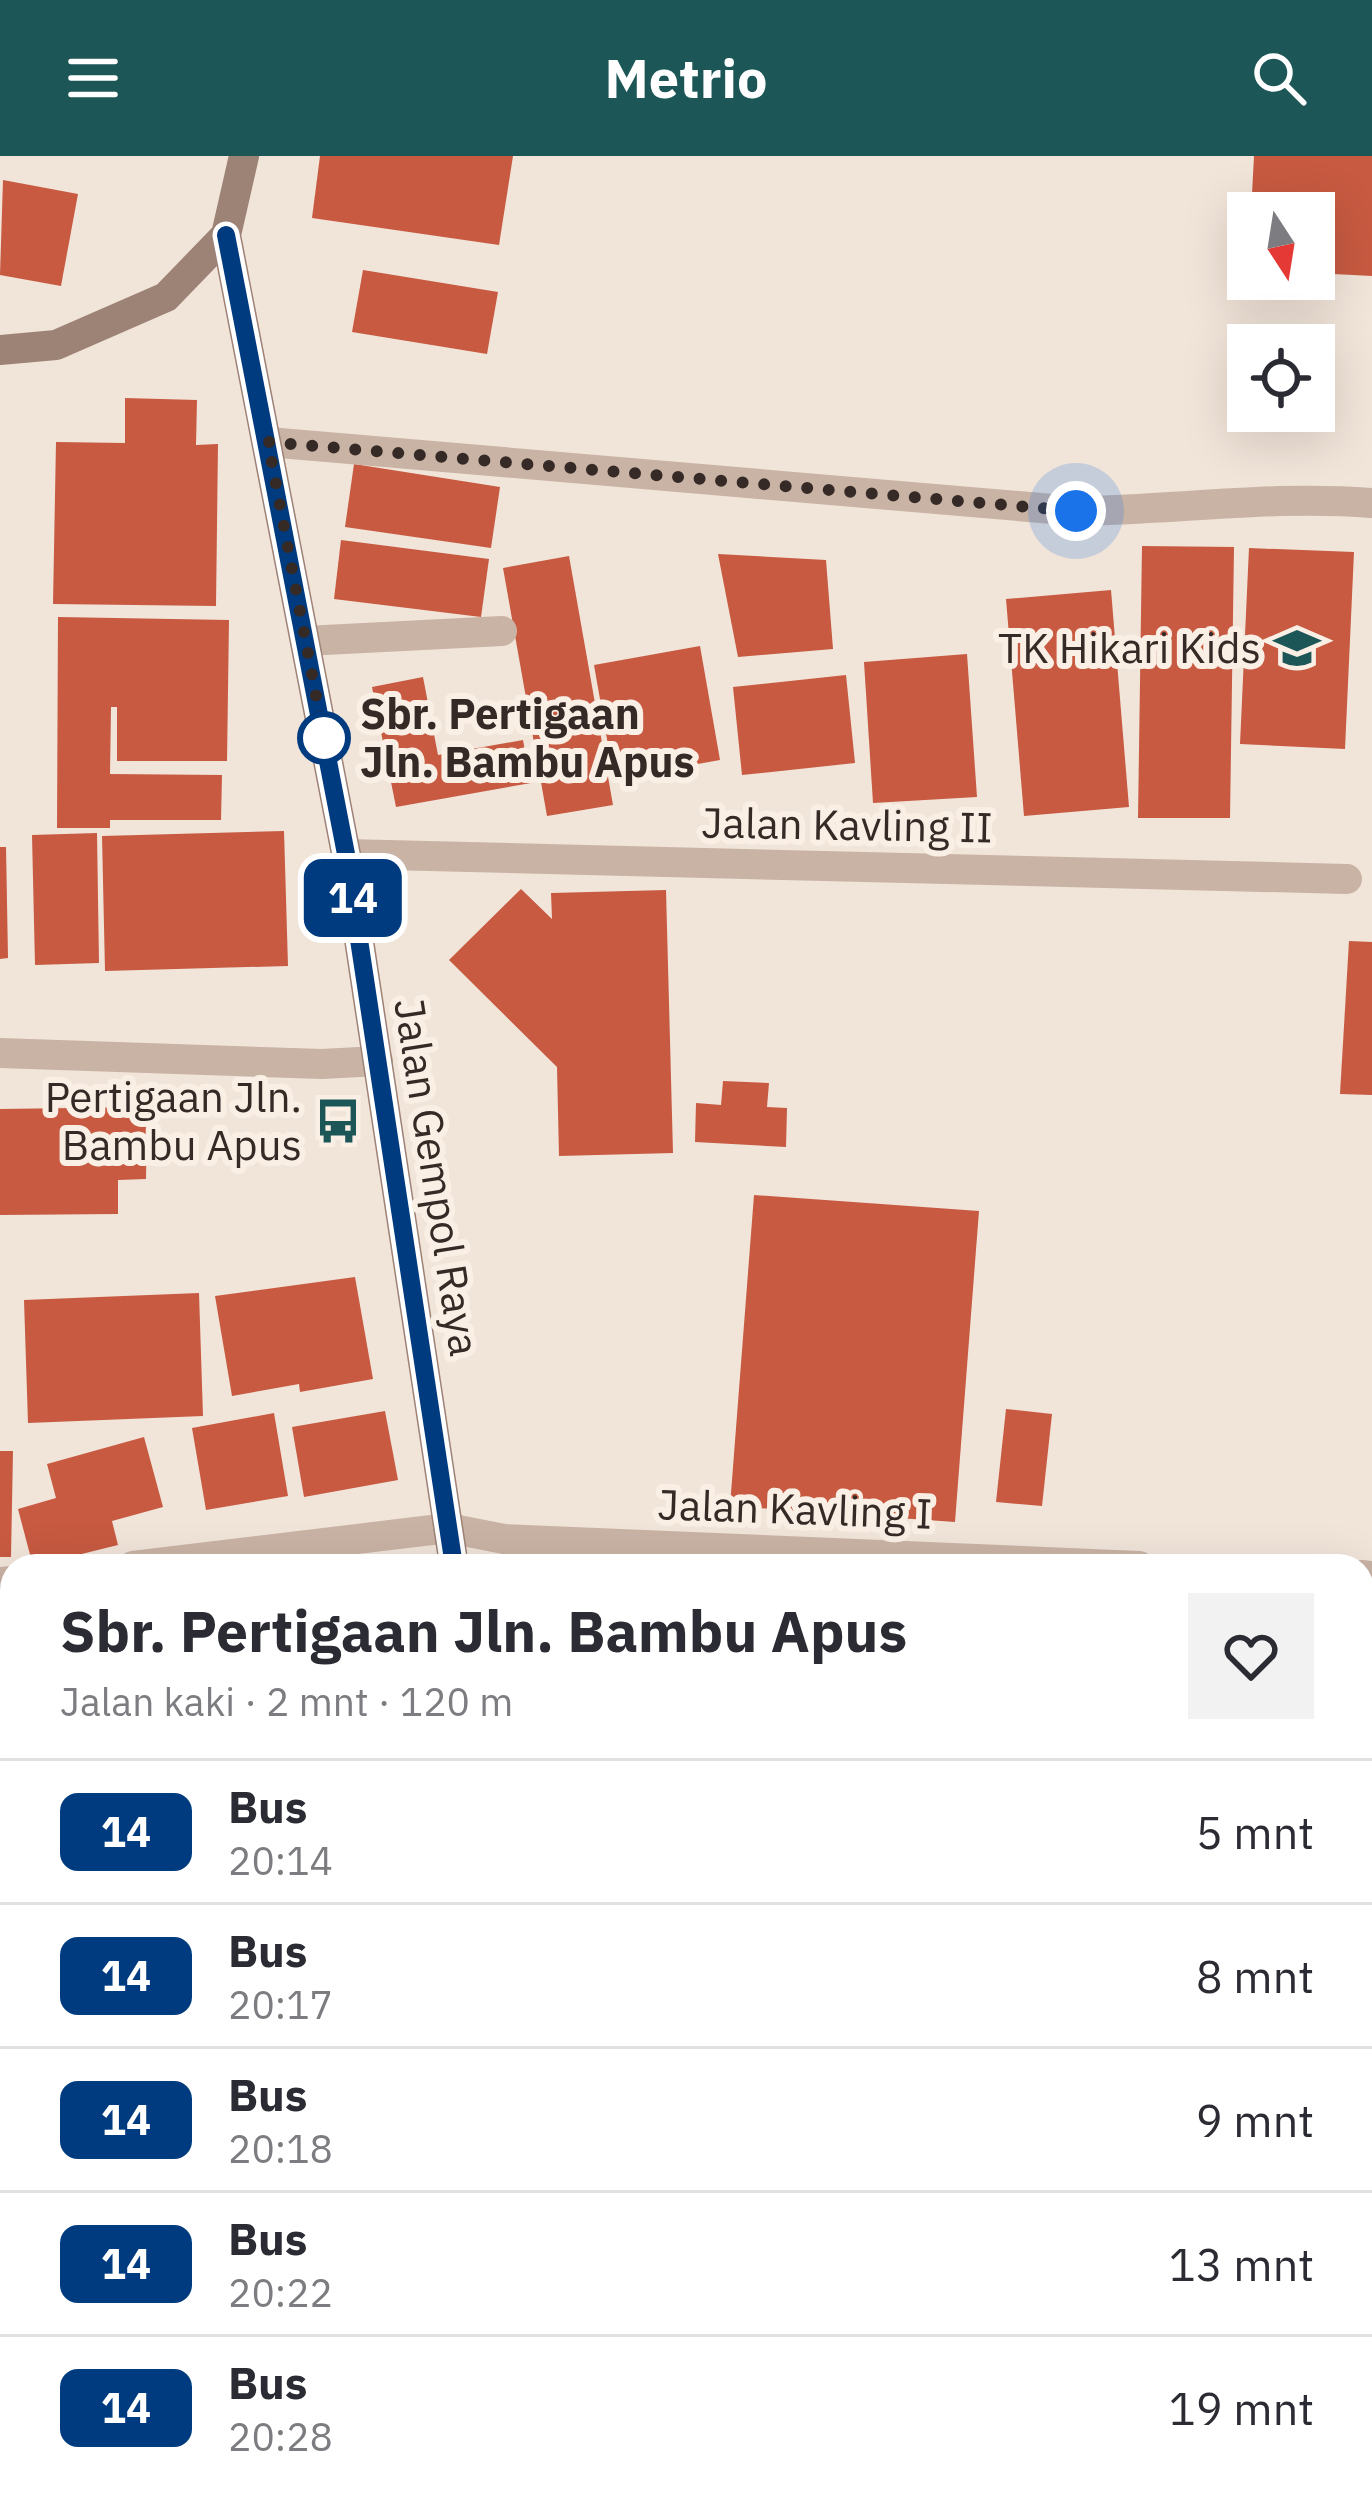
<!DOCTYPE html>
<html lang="id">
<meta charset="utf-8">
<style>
body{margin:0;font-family:"IBM Plex Sans",sans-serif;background:#f2f2f3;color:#2b2b33;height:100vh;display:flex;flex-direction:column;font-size:45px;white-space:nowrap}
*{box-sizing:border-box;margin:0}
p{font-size:39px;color:#7c7c81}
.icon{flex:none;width:66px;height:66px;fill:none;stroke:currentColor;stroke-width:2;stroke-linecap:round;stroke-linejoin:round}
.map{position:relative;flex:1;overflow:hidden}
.details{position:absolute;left:0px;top:1398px;width:1374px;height:951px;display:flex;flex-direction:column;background:#fff;border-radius:36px 36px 0 0;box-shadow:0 12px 48px #0002}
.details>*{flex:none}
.badge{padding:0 24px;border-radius:18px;font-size:42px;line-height:78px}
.needle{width:78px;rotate:168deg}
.fabs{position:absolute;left:1227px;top:36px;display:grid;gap:24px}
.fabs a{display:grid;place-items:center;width:108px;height:108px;border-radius:0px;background:#fff;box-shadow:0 12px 48px #0002;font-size:60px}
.you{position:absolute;width:60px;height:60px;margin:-30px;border:9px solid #fff;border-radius:50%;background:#1a73e8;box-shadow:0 0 0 18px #1a73e833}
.map>.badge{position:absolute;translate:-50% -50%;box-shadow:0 0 0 6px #fff}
.round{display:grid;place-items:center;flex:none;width:126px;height:126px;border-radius:0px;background:#f2f2f3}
.headline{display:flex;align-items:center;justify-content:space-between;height:204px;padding:0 60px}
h1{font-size:57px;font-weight:800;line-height:90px}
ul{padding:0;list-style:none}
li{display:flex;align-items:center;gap:36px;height:144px;padding:0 60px;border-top:3px solid #e1e1e2}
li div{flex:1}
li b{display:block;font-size:45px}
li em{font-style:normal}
li .badge{min-width:132px;font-weight:700;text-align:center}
header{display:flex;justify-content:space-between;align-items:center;height:156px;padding:0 60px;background:#1c5656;color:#fff;font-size:54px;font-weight:800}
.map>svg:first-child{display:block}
.building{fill:#c75a41}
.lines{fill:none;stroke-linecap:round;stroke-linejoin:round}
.service{stroke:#c9b3a5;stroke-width:30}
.minor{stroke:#c9b3a5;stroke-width:30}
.secondary{stroke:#9d8276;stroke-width:30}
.line-casing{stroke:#fff;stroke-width:27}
.line{stroke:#003b80;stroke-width:18}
.walk{stroke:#352a26;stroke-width:12;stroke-dasharray:0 21.6}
.stop-dot{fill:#fff;stroke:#003b80;stroke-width:6}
.labels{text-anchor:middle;stroke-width:12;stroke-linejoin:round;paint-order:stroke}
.poi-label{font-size:42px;fill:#352a26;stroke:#f9efe5;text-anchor:end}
.stop-label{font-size:42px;font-weight:bold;fill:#352a26;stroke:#f9efe5;text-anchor:start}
.street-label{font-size:42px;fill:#352a26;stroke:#f9efe5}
</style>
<header><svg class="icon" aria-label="menu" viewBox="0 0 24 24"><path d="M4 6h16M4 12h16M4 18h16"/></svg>Metrio<svg class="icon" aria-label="search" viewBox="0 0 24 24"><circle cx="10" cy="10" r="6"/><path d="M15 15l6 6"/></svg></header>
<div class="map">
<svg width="1372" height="2348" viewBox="0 0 1372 2348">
<rect width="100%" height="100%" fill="#f1e4d9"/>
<g class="building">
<polygon points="320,0 513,0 499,89 312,62"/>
<polygon points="1254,0 1372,0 1372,120 1314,117 1314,57 1251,57"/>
<polygon points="3,24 78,38 61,130 0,119"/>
<polygon points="363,114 498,136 487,198 352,176"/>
<polygon points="125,242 197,244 196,289 218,288 216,450 53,448 56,286 125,287"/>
<polygon points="354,308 500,331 491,392 345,371"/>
<polygon points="341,384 489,403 481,461 334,443"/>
<polygon points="1142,390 1234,391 1230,662 1138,662"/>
<polygon points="1249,392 1354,396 1345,593 1240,588"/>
<polygon points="718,398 826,404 833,493 738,501"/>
<polygon points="569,400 613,649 547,660 503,412"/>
<polygon points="1111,434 1129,651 1024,660 1006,443"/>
<polygon points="58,461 229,464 227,605 117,605 117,551 111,551 110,618 222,619 221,664 110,664 110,672 57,672"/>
<polygon points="700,490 720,604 614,623 594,509"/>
<polygon points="967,498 977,641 873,647 864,506"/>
<polygon points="846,519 855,607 742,619 733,531"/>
<polygon points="423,521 438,599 523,584 531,627 396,651 372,531"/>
<polygon points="284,675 288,810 105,815 102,680"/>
<polygon points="97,677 99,807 35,809 32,679"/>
<polygon points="0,691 6,691 8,802 0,803"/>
<polygon points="521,733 552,763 551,737 666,734 673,997 559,1000 557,911 449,804"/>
<polygon points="1349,785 1372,786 1372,939 1340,938"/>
<polygon points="723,925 769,927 767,951 787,952 786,991 695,986 696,947 721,949"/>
<polygon points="147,951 146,1023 118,1024 118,1058 0,1059 0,953"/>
<polygon points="754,1039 979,1055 955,1366 730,1350"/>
<polygon points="355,1121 373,1223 300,1236 299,1228 232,1240 215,1140"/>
<polygon points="199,1137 203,1260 28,1267 24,1144"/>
<polygon points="1006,1253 1052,1258 1042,1350 996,1346"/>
<polygon points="385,1255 398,1324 304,1341 292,1271"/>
<polygon points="274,1257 288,1340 206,1354 192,1272"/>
<polygon points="144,1281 163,1351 112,1365 118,1389 33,1410 18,1353 56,1342 47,1308"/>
<polygon points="0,1295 13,1295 11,1401 0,1401"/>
<polygon points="1362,1446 1372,1446 1368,1584 1362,1584"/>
<polygon points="12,1465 12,1539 0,1540 0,1466"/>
<polygon points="0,1571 12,1571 12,1651 1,1651"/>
<polygon points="1362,1613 1372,1614 1372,1763 1362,1763"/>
<polygon points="0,1775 12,1776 12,1904 0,1903"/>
<polygon points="1362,1900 1372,1901 1372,2200 1362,2200"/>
<polygon points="0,1934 12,1934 12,1996 0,1995"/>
</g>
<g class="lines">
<polyline class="service" points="305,485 502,475"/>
<g class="minor">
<path d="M268 286 1076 355C1175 354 1272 339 1372 347"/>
<polyline points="346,698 1347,723"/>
<polyline points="0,897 322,908 378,905"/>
<polyline points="133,1410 448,1372 504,1383 1139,1410"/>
<polyline points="1362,1419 1372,1420"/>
<polyline points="0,1426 12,1425"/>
<polyline points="1362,1862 1372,1860"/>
</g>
<g class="secondary">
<polyline points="244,0 226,79 346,698 454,1410"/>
<polyline points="0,194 56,189 166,141 226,79"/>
<polyline points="621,2337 623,2348"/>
</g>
</g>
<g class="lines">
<g class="line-casing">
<polyline id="line" points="226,79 346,698 454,1410"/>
</g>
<use href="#line" class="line"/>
<polyline class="walk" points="324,582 268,286 1076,355"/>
</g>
<defs>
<g id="school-bare" transform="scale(3.6)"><path d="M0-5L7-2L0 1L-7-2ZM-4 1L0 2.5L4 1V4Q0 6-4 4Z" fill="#1c5656" stroke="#f9efe5" stroke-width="2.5" paint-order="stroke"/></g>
<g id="bus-bare" transform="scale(3.6)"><path d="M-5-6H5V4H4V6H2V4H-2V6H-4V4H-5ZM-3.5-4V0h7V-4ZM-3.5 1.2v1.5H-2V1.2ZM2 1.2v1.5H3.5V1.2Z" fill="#1c5656" stroke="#f9efe5" stroke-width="2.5" paint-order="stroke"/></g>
</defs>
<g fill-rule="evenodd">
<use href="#school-bare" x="1297" y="492"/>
<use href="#bus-bare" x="338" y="965"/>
</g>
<circle class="stop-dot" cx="324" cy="582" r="24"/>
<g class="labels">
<g class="poi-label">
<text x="1261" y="507">TK Hikari Kids</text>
<text x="302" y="956">Pertigaan Jln.<tspan x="302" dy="48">Bambu Apus</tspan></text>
</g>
<g class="stop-label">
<text x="360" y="573">Sbr. Pertigaan<tspan x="360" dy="48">Jln. Bambu Apus</tspan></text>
</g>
<g class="street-label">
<text transform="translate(847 669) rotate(1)" y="15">Jalan Kavling II</text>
<text transform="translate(437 1021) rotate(81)" y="15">Jalan Gempol Raya</text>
<text transform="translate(795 1353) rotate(2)" y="15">Jalan Kavling I</text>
</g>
</g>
</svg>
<div class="fabs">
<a><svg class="needle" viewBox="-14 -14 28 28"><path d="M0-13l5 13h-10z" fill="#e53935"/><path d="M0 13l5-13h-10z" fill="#7c7c81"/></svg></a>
<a><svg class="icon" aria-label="locate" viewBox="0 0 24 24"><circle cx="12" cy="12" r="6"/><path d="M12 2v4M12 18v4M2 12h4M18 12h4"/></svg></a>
</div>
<div class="you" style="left:1076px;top:355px"></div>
<b class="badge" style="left:353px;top:742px;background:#003b80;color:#fff">14</b>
<section class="details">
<div class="headline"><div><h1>Sbr. Pertigaan Jln. Bambu Apus</h1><p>Jalan kaki · 2 mnt · 120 m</p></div><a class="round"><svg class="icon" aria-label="heart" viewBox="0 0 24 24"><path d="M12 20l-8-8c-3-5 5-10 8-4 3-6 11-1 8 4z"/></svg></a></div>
<ul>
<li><span class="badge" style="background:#003b80;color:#fff">14</span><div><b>Bus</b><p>20:14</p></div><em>5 mnt</em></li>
<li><span class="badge" style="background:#003b80;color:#fff">14</span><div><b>Bus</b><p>20:17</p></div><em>8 mnt</em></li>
<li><span class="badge" style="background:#003b80;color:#fff">14</span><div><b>Bus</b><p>20:18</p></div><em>9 mnt</em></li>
<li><span class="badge" style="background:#003b80;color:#fff">14</span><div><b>Bus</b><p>20:22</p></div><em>13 mnt</em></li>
<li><span class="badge" style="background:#003b80;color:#fff">14</span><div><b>Bus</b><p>20:28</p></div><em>19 mnt</em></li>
</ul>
</section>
</div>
